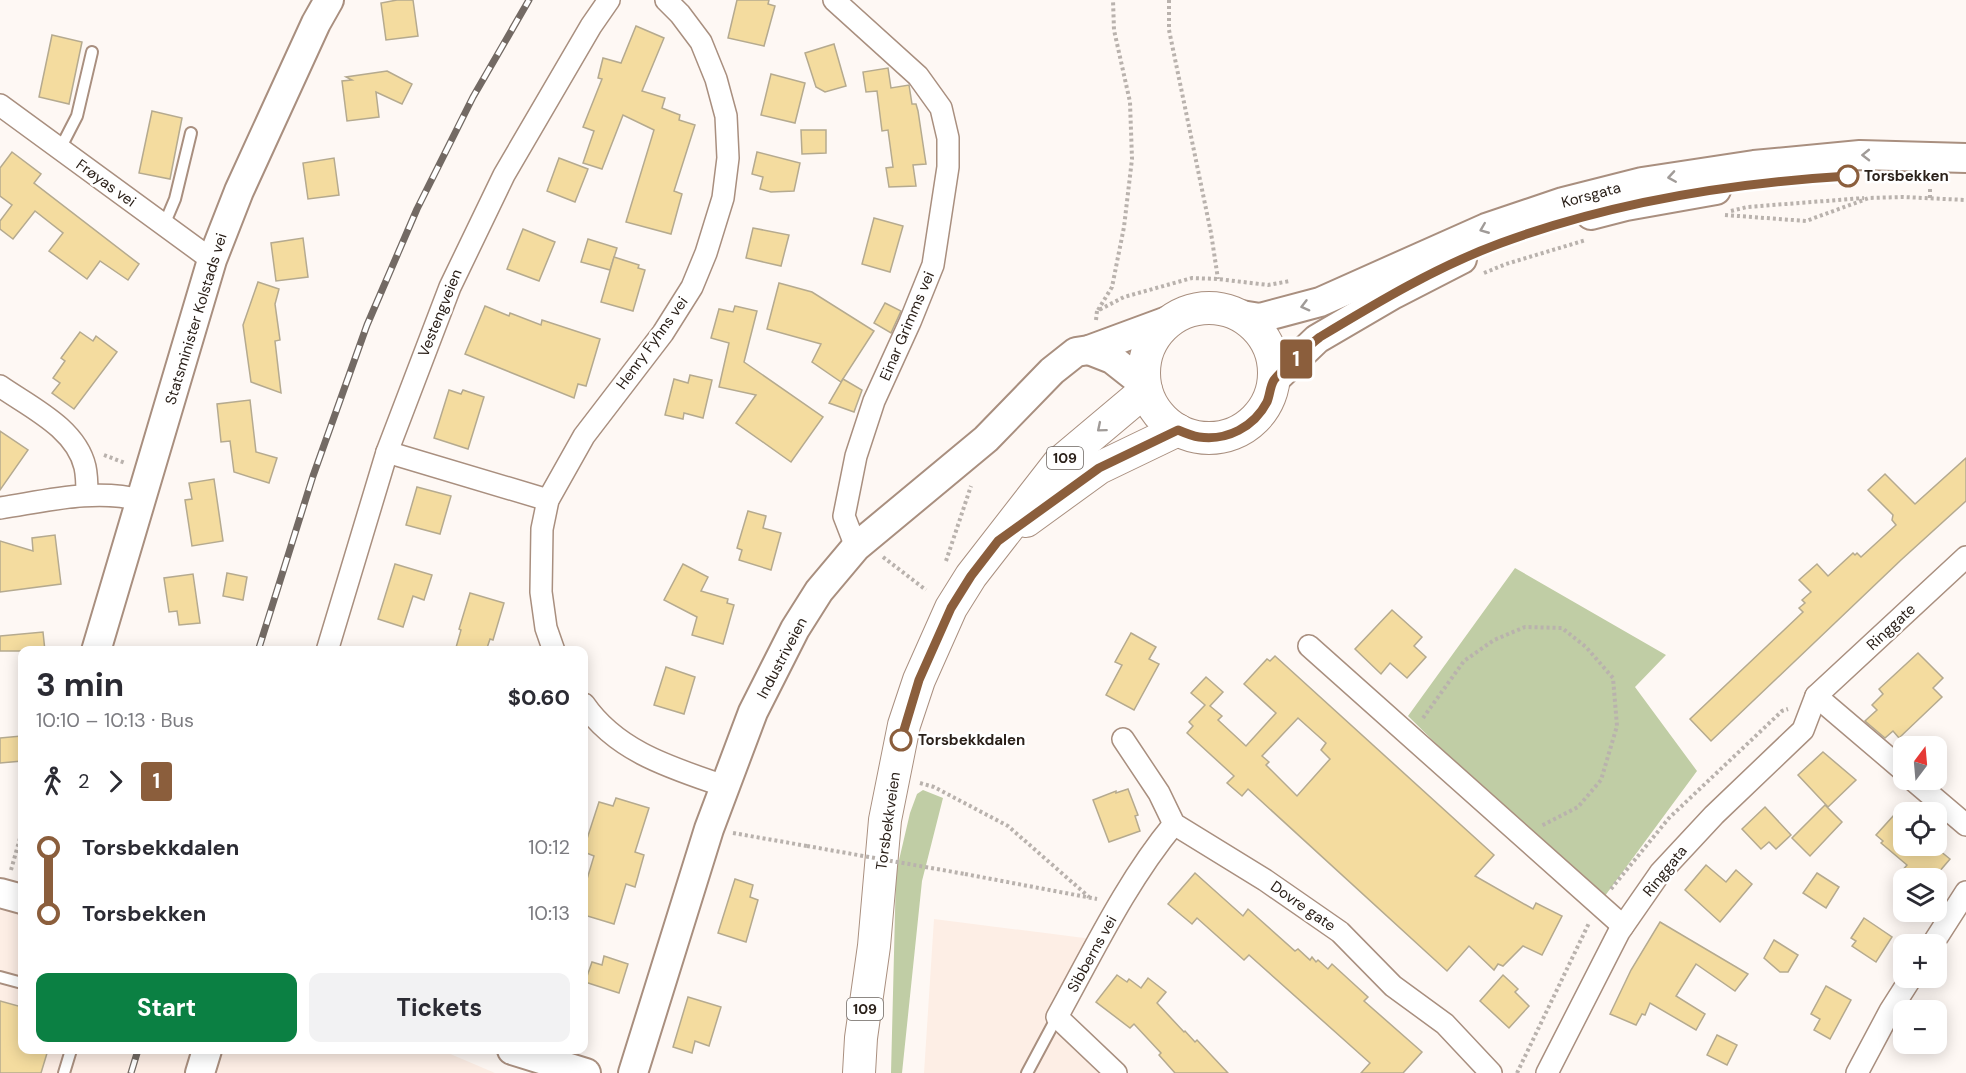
<!DOCTYPE html>
<meta charset="utf-8">
<style>
body{margin:0;font-family:"DM Sans",sans-serif;background:#f2f2f3;color:#2b2b33;height:100vh;display:flex;flex-direction:column;font-size:22px;white-space:nowrap}
*{box-sizing:border-box;margin:0}
p{font-size:20px;color:#7c7c81}
.icon{flex:none;width:33px;height:33px;fill:none;stroke:currentColor;stroke-width:2;stroke-linecap:round;stroke-linejoin:round}
.map{position:relative;flex:1;overflow:hidden}
.sheet{position:absolute;left:18px;top:646px;width:570px;height:408px;display:flex;flex-direction:column;background:#fff;border-radius:12px;box-shadow:0 3px 15px #0003}
.sheet>*{flex:none}
.badge{padding:0 12px;border-radius:4px;font-size:21px;line-height:39px}
.needle{width:39px;rotate:16deg}
.tools{position:absolute;left:1893px;top:736px;display:grid;gap:12px}
.tools a{display:grid;place-items:center;width:54px;height:54px;border-radius:12px;background:#fff;box-shadow:0 3px 15px #0003;font-size:30px}
.map>.badge{position:absolute;translate:-50% -50%;box-shadow:0 0 0 3px #fff}
.legs{display:flex;align-items:center;gap:9px;height:66px;padding:0 18px;font-size:20px}
.legs p{margin-inline-start:auto}
.headline{display:flex;align-items:center;justify-content:space-between;height:102px;padding:0 18px}
h1{font-size:33px;font-weight:700;line-height:45px}
.cta{display:flex;gap:12px;margin-top:auto;padding:12px 18px}
.cta a{flex:1;height:69px;border-radius:12px;background:#0b8043;color:#fff;font-size:24px;font-weight:700;line-height:69px;text-align:center}
.cta a+a{background:#f2f2f3;color:#2b2b33}
ul{padding:0 18px;list-style:none}
li{display:flex;align-items:center;gap:21px;height:66px;font-size:22px}
li i{display:grid;place-items:center;width:9px;height:100%;margin:0 8px;background:currentColor}
li i::after{content:'';width:15px;height:15px;margin:-8px;border:4px solid;border-radius:50%;background:#fff}
li p{margin-inline-start:auto}
li:first-child i{background:linear-gradient(#0000 50%,currentColor 0)}
li:last-child i{background:linear-gradient(currentColor 50%,#0000 0)}
.map>svg:first-child{display:block}
.built{fill:#fdeee5}
.green{fill:#c0cda5}
.building{fill:#f4dc9f;stroke:#b5aa8f;stroke-width:1.5;fill-rule:evenodd}
.lines{fill:none;stroke-linecap:round;stroke-linejoin:round}
.lane-casing{stroke:#a98f7f;stroke-width:14}
.street-casing{stroke:#a98f7f;stroke-width:24}
.secondary-casing{stroke:#a98f7f;stroke-width:32}
.primary-casing{stroke:#a98f7f;stroke-width:34}
.path{stroke:#b9b2ad;stroke-width:4;stroke-dasharray:3 3;stroke-linecap:butt}
.lane{stroke:#fff;stroke-width:10}
.street{stroke:#fff;stroke-width:21}
.secondary{stroke:#fff;stroke-width:28}
.primary{stroke:#fff;stroke-width:32}
.rail-casing{stroke:#736a64;stroke-width:7}
.rail{stroke:#fff;stroke-width:4.5;stroke-dasharray:14;stroke-linecap:butt}
.path-bridge{stroke:#b9b2ad;stroke-width:4;stroke-dasharray:3 3;stroke-linecap:butt}
.oneway{stroke:#a09b98}
.line-1-casing{stroke:#fff;stroke-width:14}
.line-1{stroke:#8b5e3c;stroke-width:9}
.stop-1-dot{fill:#fff;stroke:#8b5e3c;stroke-width:3}
.labels{text-anchor:middle;stroke-width:5;stroke-linejoin:round;paint-order:stroke}
.shield{fill:#fff;stroke:#6b645f;stroke-width:1.5}
.shield-label{font-size:14px;font-weight:bold;fill:#2b211a}
.stop-label{font-size:15px;font-weight:bold;fill:#2b211a;stroke:#fff;text-anchor:start}
.street-label{font-size:15px;fill:#2b211a;stroke:#fff}
</style>
<div class="map">
<svg width="1966" height="1073" viewBox="0 0 1966 1073">
<rect width="100%" height="100%" fill="#fef8f4"/>
<g class="built">
<polygon points="0,893 22,899 22,1050 441,1050 495,1073 0,1073"/>
<polygon points="934,919 1100,940 1057,1017 1116,1073 924,1073"/>
</g>
<g class="green">
<polygon points="1515,568 1666,655 1635,687 1697,771 1599,904 1408,716"/>
<polygon points="923,790 943,798 922,881 902,1073 891,1073 896,873 910,813 917,794"/>
</g>
<g class="building">
<polygon points="397,0 413,0 418,36 386,40 381,3"/>
<polygon points="737,0 769,0 768,4 775,6 764,46 728,38"/>
<polygon points="636,26 664,38 642,91 665,98 662,108 680,115 679,120 695,125 674,191 682,194 671,234 626,222 654,130 623,115 602,169 583,163 594,131 583,127 602,79 598,78 603,58 621,63"/>
<polygon points="52,35 82,42 69,104 39,97"/>
<polygon points="834,44 846,86 825,92 816,87 805,53"/>
<polygon points="888,68 891,88 909,85 912,104 916,104 918,111 926,164 913,165 916,186 889,187 886,168 893,167 888,130 882,131 877,91 866,92 863,72"/>
<polygon points="387,71 412,84 402,104 376,92 379,117 347,121 342,81 352,80 346,77"/>
<polygon points="771,74 805,83 795,123 761,115"/>
<polygon points="152,111 182,118 170,179 139,173"/>
<polygon points="801,130 826,130 826,153 802,154"/>
<polygon points="12,152 41,174 34,183 139,264 128,280 100,261 87,279 49,251 63,233 35,211 13,239 0,229 0,221 12,205 0,196 0,168"/>
<polygon points="757,152 800,163 794,191 771,192 760,189 763,177 752,174"/>
<polygon points="334,158 339,195 308,199 303,163"/>
<polygon points="559,158 588,169 575,202 547,191"/>
<polygon points="874,218 903,226 890,272 862,264"/>
<polygon points="753,228 789,235 781,266 746,258"/>
<polygon points="523,229 555,242 539,281 507,269"/>
<polygon points="303,238 308,277 276,281 271,243"/>
<polygon points="588,239 617,248 610,270 581,262"/>
<polygon points="614,257 639,265 638,268 645,270 633,311 601,302"/>
<polygon points="258,282 279,289 275,304 280,340 275,341 281,393 251,382 243,325"/>
<polygon points="779,283 812,292 874,331 841,382 812,362 821,344 767,329"/>
<polygon points="885,303 901,311 891,333 874,323"/>
<polygon points="485,306 509,316 510,313 541,325 542,320 600,339 586,386 578,384 574,398 465,354"/>
<polygon points="735,306 757,311 744,362 823,417 791,462 736,423 756,395 719,387 729,343 711,338 719,309 733,312"/>
<polygon points="80,332 93,341 96,336 117,352 74,409 52,393 60,383 53,378 65,361 61,358"/>
<polygon points="690,375 712,380 703,418 684,413 683,419 665,415 674,379 688,383"/>
<polygon points="843,379 862,390 854,412 829,403"/>
<polygon points="449,390 461,394 463,390 484,397 468,449 434,438"/>
<polygon points="250,400 256,452 277,458 269,483 234,472 230,441 221,442 217,404"/>
<polygon points="0,431 28,450 0,490"/>
<polygon points="1966,458 1966,501 1901,560 1711,741 1690,719 1803,612 1799,608 1805,603 1802,600 1811,592 1799,580 1817,564 1828,576 1853,553 1855,555 1857,553 1861,557 1896,525 1892,520 1893,515 1868,490 1885,474 1915,504"/>
<polygon points="214,479 223,541 192,546 185,500 192,499 189,483"/>
<polygon points="417,487 451,496 440,534 406,525"/>
<polygon points="748,511 766,516 763,528 781,533 771,570 739,560 742,550 737,548"/>
<polygon points="55,535 61,584 0,592 0,541 33,551 32,538"/>
<polygon points="395,564 432,575 424,600 413,596 403,627 378,619"/>
<polygon points="683,564 708,577 701,591 728,599 727,603 734,605 723,644 692,635 697,617 664,600"/>
<polygon points="227,573 247,577 243,600 223,596"/>
<polygon points="193,574 200,623 179,625 177,611 169,612 164,578"/>
<polygon points="470,593 504,603 493,640 490,639 486,651 455,651 461,630 459,629"/>
<polygon points="1392,610 1422,637 1414,646 1426,657 1407,678 1390,663 1381,674 1355,649"/>
<polygon points="43,632 45,651 0,651 0,636"/>
<polygon points="1131,633 1156,647 1149,659 1159,664 1134,710 1106,695 1122,665 1115,662"/>
<polygon points="1918,653 1943,678 1933,688 1942,697 1899,738 1893,731 1885,738 1865,721 1877,710 1872,705 1883,694 1879,689"/>
<path d="M1275 656 1494 855 1475 876 1533 909 1536 903 1562 916 1542 955 1523 946 1503 966 1498 964 1494 970 1469 946 1447 971 1248 789 1242 796 1227 783 1234 776 1187 733 1193 726 1189 722 1205 705 1191 693 1206 677 1223 692 1210 706 1222 716 1218 720 1246 746 1276 713 1244 684 1267 659 1270 661ZM1298 718 1326 743 1321 750 1330 759 1297 796 1266 765 1269 762 1262 756Z"/>
<polygon points="666,667 695,677 684,714 654,705"/>
<polygon points="21,736 22,761 0,763 0,738"/>
<polygon points="1823,752 1856,780 1828,807 1798,775"/>
<polygon points="1128,789 1138,815 1135,816 1140,831 1109,842 1093,800 1116,791 1116,793"/>
<polygon points="616,798 649,808 635,852 644,855 635,887 626,884 614,924 584,915 584,889 594,856 584,852 584,848 599,802 613,806"/>
<polygon points="1904,804 1904,846 1934,846 1950,859 1933,879 1895,879 1907,865 1881,843 1883,841 1876,835"/>
<polygon points="1825,805 1842,822 1810,856 1792,838"/>
<polygon points="1765,807 1791,835 1776,849 1769,842 1761,849 1742,829"/>
<polygon points="1706,865 1726,882 1736,870 1752,884 1720,922 1685,890"/>
<polygon points="1195,873 1243,916 1248,909 1295,951 1298,949 1310,960 1312,957 1316,962 1318,960 1328,969 1332,964 1368,997 1364,1001 1422,1052 1403,1073 1361,1073 1370,1063 1249,955 1244,960 1197,918 1192,924 1168,904"/>
<polygon points="1817,873 1839,887 1826,908 1803,893"/>
<polygon points="735,879 753,885 750,897 758,900 746,942 718,933"/>
<polygon points="1864,918 1892,937 1876,962 1852,946 1856,941 1851,938"/>
<polygon points="1660,922 1748,974 1735,991 1696,964 1676,996 1705,1014 1696,1030 1650,1003 1645,1015 1642,1014 1636,1025 1610,1014 1631,970"/>
<polygon points="1774,940 1798,955 1788,972 1780,972 1764,958"/>
<polygon points="604,956 628,964 619,993 585,982 592,962 602,965"/>
<polygon points="1117,975 1127,982 1129,979 1141,988 1148,978 1166,992 1157,1003 1184,1032 1185,1031 1195,1042 1197,1040 1228,1073 1175,1073 1159,1055 1161,1053 1134,1024 1130,1028 1096,1002"/>
<polygon points="1503,975 1518,989 1515,992 1529,1006 1509,1028 1480,1001"/>
<polygon points="1826,986 1851,1000 1830,1039 1814,1030 1820,1019 1811,1014"/>
<polygon points="688,997 721,1007 709,1046 695,1041 692,1053 673,1047"/>
<polygon points="0,1001 22,1007 22,1050 48,1050 41,1073 0,1073"/>
<polygon points="1717,1035 1737,1045 1727,1065 1707,1055"/>
</g>
<g class="lines">
<g class="lane-casing">
<g id="lane">
<polyline points="60,149 77,116 92,52"/>
<polyline points="164,225 175,199 191,133"/>
<polyline points="0,977 22,983"/>
<polyline points="64,1073 71,1050"/>
<polyline points="1027,1073 1057,1017"/>
</g>
</g>
<g class="street-casing">
<g id="street">
<polyline points="834,0 918,76 941,108 948,138 948,167 933,265 910,322 874,401 856,456 844,516 856,547"/>
<polyline points="0,105 212,260"/>
<path d="M0 386C30 407 76 428 85 467 87 476 87 486 87 495"/>
<polyline points="387,452 548,500"/>
<path d="M0 508C46 501 95 488 141 500"/>
<polyline points="1309,646 1623,926"/>
<polyline points="327,651 387,452 450,287 504,175 591,26 609,0"/>
<polyline points="554,651 546,628 541,592 542,529 548,500 584,436 663,333 692,287 706,253 723,198 728,158 726,116 716,79 701,42 680,14 666,0"/>
<polyline points="1816,696 1904,771"/>
<path d="M584 704C617 752 672 768 724 786"/>
<polyline points="1123,739 1159,793 1174,824 1265,880 1340,932 1393,986 1445,1024 1491,1073"/>
<polyline points="1913,780 1966,825"/>
<polyline points="1932,945 1966,892"/>
<path d="M1116 1073 1057 1017C1093 952 1126 882 1174 824"/>
<polyline points="1547,1073 1619,932 1660,873 1714,815 1803,730 1816,696 1966,557"/>
<polyline points="1857,1073 1890,1011 1911,978"/>
</g>
</g>
<g class="secondary-casing">
<g id="secondary">
<polyline points="1591,215 1626,206 1716,190"/>
<polyline points="1235,314 1260,318 1320,302 1486,228 1563,202 1642,182 1754,165 1860,155 1966,158"/>
<polyline points="1089,350 1112,359 1145,385"/>
<polyline points="1273,381 1317,339 1394,294 1462,259"/>
<polyline points="96,651 212,260 239,191 316,23 329,0"/>
<polyline points="0,893 22,899"/>
<polyline points="512,1050 586,1073"/>
<polyline points="200,1073 207,1050"/>
<polyline points="633,1073 709,829 753,712 795,629 819,591 856,547 986,439 1052,371 1076,352 1089,350 1173,319"/>
</g>
</g>
<g class="primary-casing">
<g id="primary">
<circle cx="1209" cy="373" r="65"/>
<polyline points="1026,521 1099,468 1178,430"/>
<polyline points="859,1073 861,1038 874,946 885,820 904,725 919,680 951,608 971,576 1058,464 1146,390"/>
</g>
</g>
<g class="path">
<polyline points="1169,0 1169,30 1211,233 1218,279"/>
<polyline points="1930,198 1930,186"/>
<polyline points="1731,211 1747,207 1864,198"/>
<polyline points="1725,215 1806,221 1869,198 1903,197 1966,200"/>
<polyline points="1484,273 1506,264 1586,240"/>
<polyline points="1098,310 1112,287 1124,227 1132,159 1130,102 1114,30 1113,0"/>
<polyline points="1096,320 1097,311 1124,297 1192,278 1218,279 1268,285 1290,281"/>
<polyline points="104,455 125,463"/>
<polyline points="883,557 926,590"/>
<polyline points="946,561 971,486"/>
<polyline points="1423,718 1464,661 1494,640 1525,627 1562,628 1586,647 1613,678 1617,726 1601,780 1578,807 1541,826"/>
<polyline points="920,783 934,787 1008,826 1089,897"/>
<polyline points="733,833 807,846"/>
<polyline points="11,870 22,831"/>
<polyline points="965,874 1097,899"/>
<polyline points="1611,889 1669,818 1782,711 1788,709"/>
<polyline points="1517,1073 1589,923"/>
</g>
<use href="#lane" class="lane"/>
<use href="#street" class="street"/>
<use href="#secondary" class="secondary"/>
<use href="#primary" class="primary"/>
<g class="rail-casing">
<g id="rail">
<polyline points="258,651 313,476 367,325 417,209 473,97 529,0"/>
<polyline points="131,1073 138,1050"/>
</g>
</g>
<use href="#rail" class="rail"/>
<polyline class="path-bridge" points="807,846 965,874"/>
</g>
<defs><path id="oneway-chevron" d="M-2-3.5L2.5 0L-2 3.5" fill="none" stroke-width="1.6" stroke-linecap="round" stroke-linejoin="round" transform="scale(1.5)"/></defs>
<g class="oneway">
<use href="#oneway-chevron" transform="translate(1866 155) rotate(179)"/>
<use href="#oneway-chevron" transform="translate(1672 177) rotate(171)"/>
<use href="#oneway-chevron" transform="translate(1484 229) rotate(158)"/>
<use href="#oneway-chevron" transform="translate(1305 306) rotate(165)"/>
<use href="#oneway-chevron" transform="translate(1101 428) rotate(140)"/>
</g>
<g class="lines">
<g class="line-1-casing">
<path id="line-1" d="M901 740 919 680 951 608 971 576 998 541 1099 468 1178 430C1185 433 1192 436 1199 437 1227 441 1254 427 1267 402 1270 395 1270 386 1274 380 1279 373 1313 342 1320 337 1378 302 1438 266 1501 243 1612 202 1731 183 1848 176"/>
</g>
<use href="#line-1" class="line-1"/>
</g>
<g class="stop-1-dot">
<circle cx="1848" cy="176" r="10"/>
<circle cx="901" cy="740" r="10"/>
</g>
<g class="labels">
<g class="shield">
<rect x="1047" y="447" width="36" height="22" rx="4.5"/>
<rect x="847" y="998" width="36" height="22" rx="4.5"/>
</g>
<g class="shield-label">
<text x="1065" y="463">109</text>
<text x="865" y="1014">109</text>
</g>
<g class="stop-label">
<text x="1864" y="181">Torsbekken</text>
<text x="918" y="745">Torsbekkdalen</text>
</g>
<g class="street-label">
<text transform="translate(106 183) rotate(36)" y="5">Frøyas vei</text>
<text transform="translate(1591 195) rotate(-15)" y="5">Korsgata</text>
<text transform="translate(440 313) rotate(-68)" y="5">Vestengveien</text>
<text transform="translate(196 319) rotate(-73)" y="5">Statsminister Kolstads vei</text>
<text transform="translate(907 326) rotate(-67)" y="5">Einar Grimms vei</text>
<text transform="translate(652 343) rotate(-54)" y="5">Henry Fyhns vei</text>
<text transform="translate(1891 627) rotate(-43)" y="5">Ringgate</text>
<text transform="translate(782 658) rotate(-62)" y="5">Industriveien</text>
<text transform="translate(888 821) rotate(-82)" y="5">Torsbekkveien</text>
<text transform="translate(1665 871) rotate(-51)" y="5">Ringgata</text>
<text transform="translate(1303 906) rotate(35)" y="5">Dovre gate</text>
<text transform="translate(1092 954) rotate(-61)" y="5">Sibberns vei</text>
</g>
</g>
</svg>
<div class="tools">
<a><svg class="needle" viewBox="-14 -14 28 28"><path d="M0-13l5 13h-10z" fill="#e53935"/><path d="M0 13l5-13h-10z" fill="#7c7c81"/></svg></a>
<a><svg class="icon" aria-label="locate" viewBox="0 0 24 24"><circle cx="12" cy="12" r="6"/><path d="M12 2v4M12 18v4M2 12h4M18 12h4"/></svg></a>
<a><svg class="icon" aria-label="layers" viewBox="0 0 24 24"><path d="M12 4l9 5-9 5-9-5zM3 14l9 5 9-5"/></svg></a>
<a>+</a>
<a>−</a>
</div>
<b class="badge" style="left:1296px;top:359px;background:#8b5e3c;color:#fff">1</b>
<section class="sheet">
<div class="headline"><div><h1>3 min</h1><p>10:10 – 10:13 · Bus</p></div><b>$0.60</b></div>
<div class="legs"><svg class="icon" aria-label="walk" viewBox="0 0 24 24"><circle cx="13" cy="4" r="2"/><path d="M13 8l-2 6 4 7M11 14l-3 7M7 12l3-4h3l4 4"/></svg>2<svg class="icon" aria-label="forward" viewBox="0 0 24 24"><path d="M9 5l7 7-7 7"/></svg><b class="badge" style="background:#8b5e3c;color:#fff">1</b></div>
<ul>
<li><i style="color:#8b5e3c"></i><b>Torsbekkdalen</b><p>10:12</p></li>
<li><i style="color:#8b5e3c"></i><b>Torsbekken</b><p>10:13</p></li>
</ul>
<div class="cta"><a>Start</a><a>Tickets</a></div>
</section>
</div>
